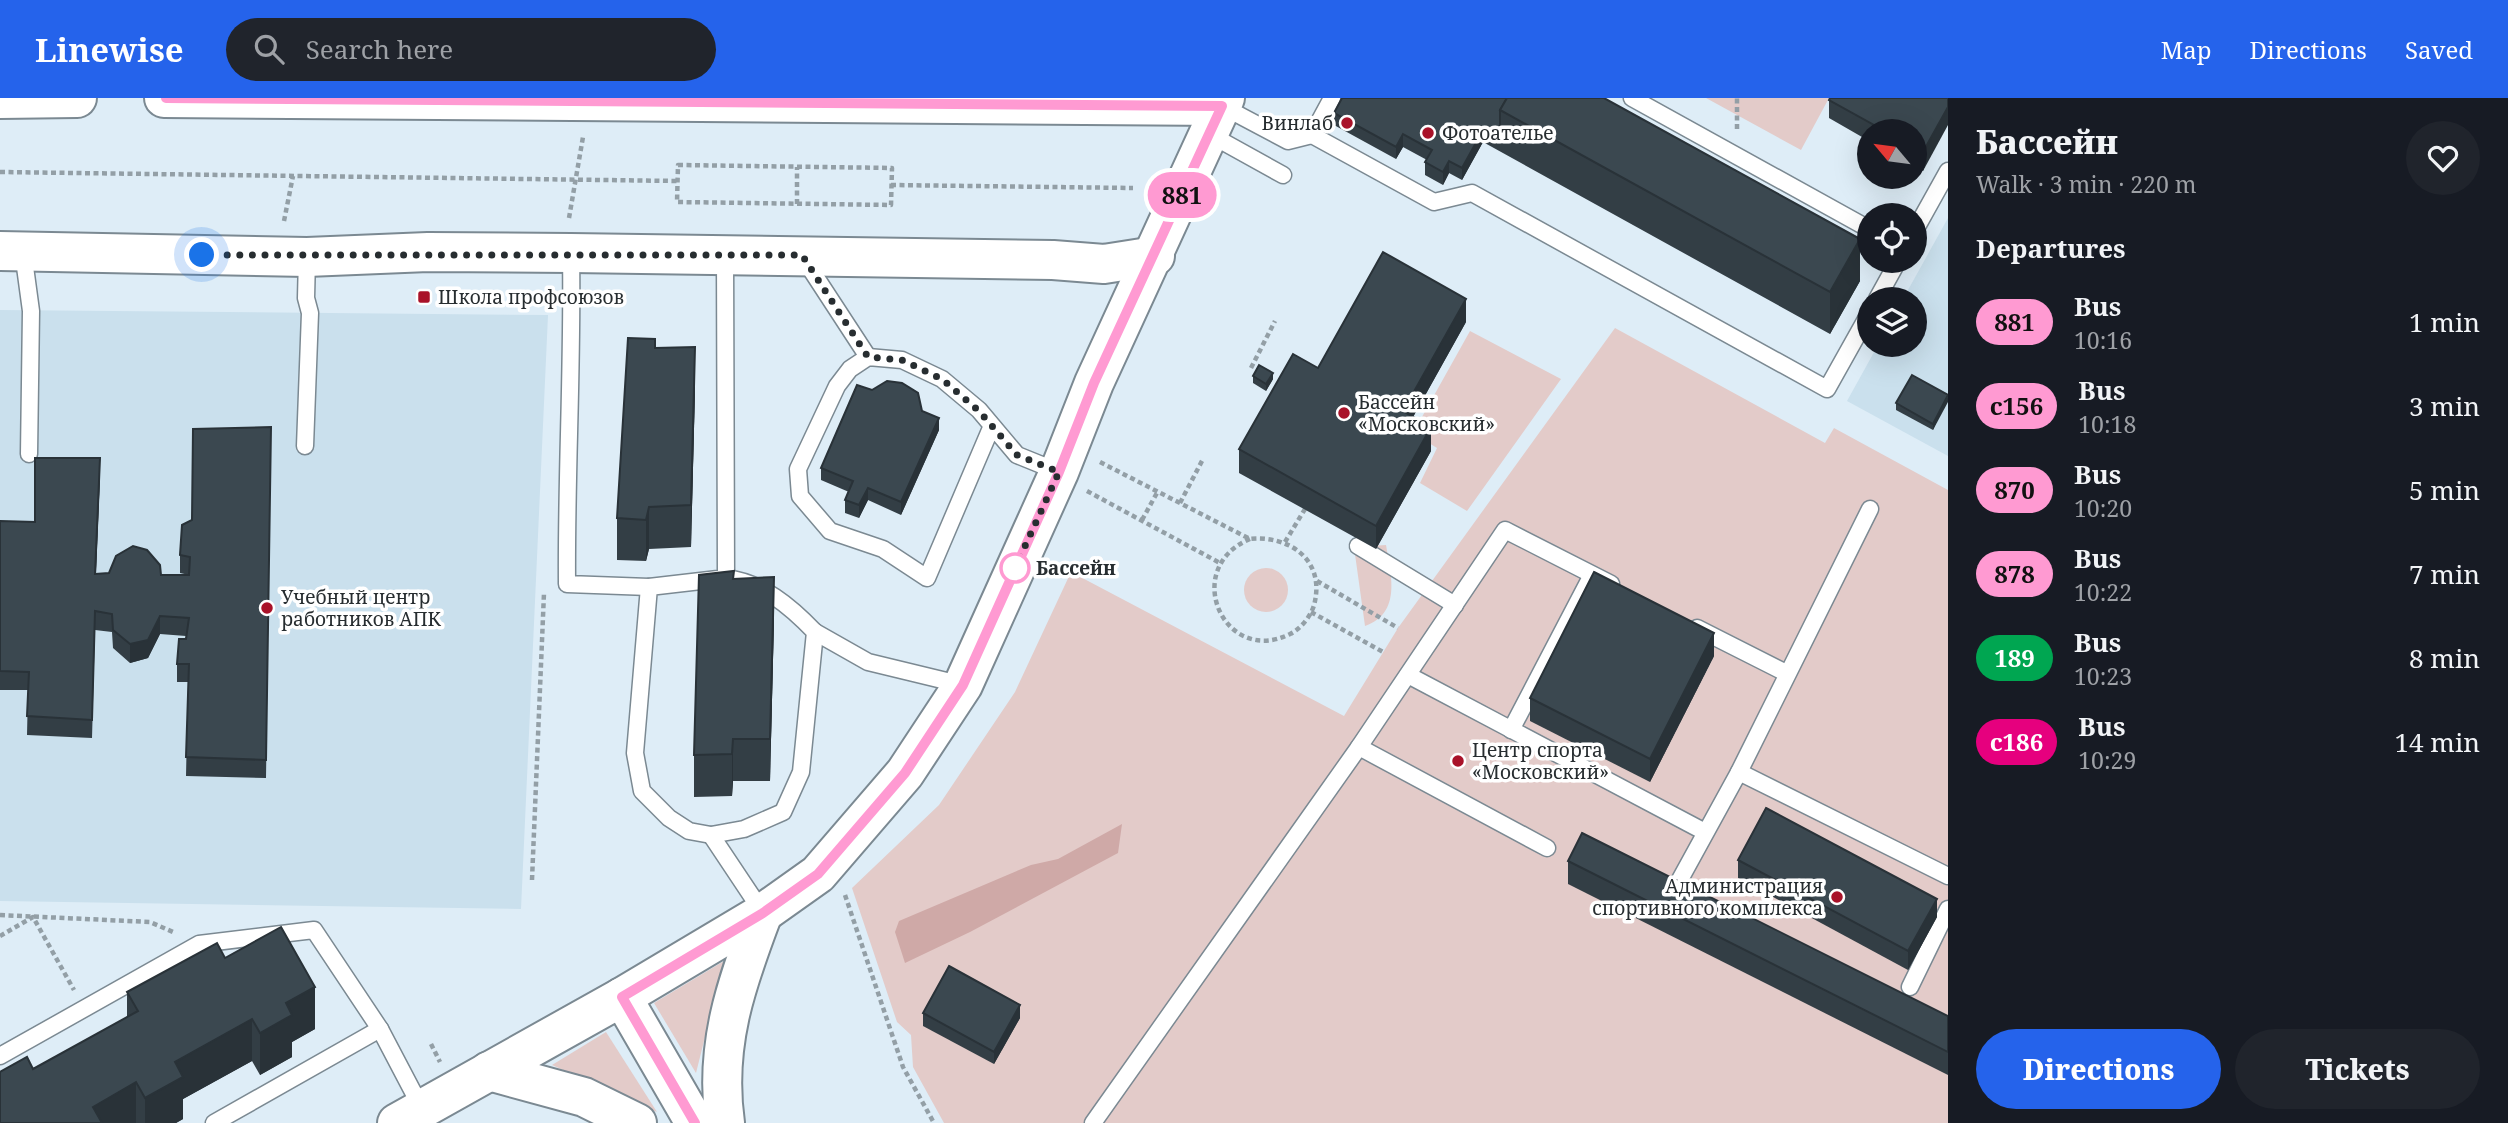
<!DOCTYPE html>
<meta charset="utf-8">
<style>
body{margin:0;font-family:"Noto Serif",serif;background:#20242c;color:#f1f3f6;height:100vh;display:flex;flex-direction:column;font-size:26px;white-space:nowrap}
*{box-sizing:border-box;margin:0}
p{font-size:23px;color:#9ea1a6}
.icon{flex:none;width:38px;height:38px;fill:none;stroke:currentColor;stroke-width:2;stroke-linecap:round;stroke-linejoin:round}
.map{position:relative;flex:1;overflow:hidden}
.details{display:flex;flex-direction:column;background:#171b24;width:560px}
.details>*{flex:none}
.badge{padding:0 14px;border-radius:23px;font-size:24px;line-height:46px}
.needle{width:46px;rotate:299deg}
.tools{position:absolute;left:1857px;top:21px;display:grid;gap:14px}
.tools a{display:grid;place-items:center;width:70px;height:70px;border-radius:50%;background:#171b24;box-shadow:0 7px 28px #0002;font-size:35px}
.you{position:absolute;width:35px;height:35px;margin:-18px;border:5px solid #fff;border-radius:50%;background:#1a73e8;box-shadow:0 0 0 10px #1a73e833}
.map>.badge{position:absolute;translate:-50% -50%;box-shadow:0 0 0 4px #fff}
h2{padding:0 28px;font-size:26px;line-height:63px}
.round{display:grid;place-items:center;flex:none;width:74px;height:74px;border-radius:37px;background:#20242c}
.summary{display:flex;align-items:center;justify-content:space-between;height:119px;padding:0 28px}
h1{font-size:33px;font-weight:800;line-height:52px}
.primary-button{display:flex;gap:14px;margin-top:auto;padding:14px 28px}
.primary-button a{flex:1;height:80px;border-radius:42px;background:#2563eb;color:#fff;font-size:28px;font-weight:800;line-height:80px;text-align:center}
.primary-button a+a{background:#20242c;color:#f1f3f6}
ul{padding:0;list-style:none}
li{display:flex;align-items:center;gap:21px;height:84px;padding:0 28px}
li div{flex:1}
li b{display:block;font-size:26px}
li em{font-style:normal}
li .badge{min-width:77px;font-weight:700;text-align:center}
header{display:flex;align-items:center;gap:42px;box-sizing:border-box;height:98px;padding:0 35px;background:#2563eb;color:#fff}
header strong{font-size:33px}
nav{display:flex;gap:38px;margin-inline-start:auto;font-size:24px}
.search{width:490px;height:63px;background:#20242c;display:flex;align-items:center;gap:18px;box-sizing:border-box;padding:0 24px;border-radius:38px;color:#9ea1a6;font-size:26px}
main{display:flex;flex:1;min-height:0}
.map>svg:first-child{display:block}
.built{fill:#cae0ed}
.green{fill:#e3cbc9}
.forest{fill:#cfa9a7}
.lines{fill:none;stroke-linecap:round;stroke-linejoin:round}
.lane-casing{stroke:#7b8992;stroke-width:19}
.secondary-casing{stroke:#7b8992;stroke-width:42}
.path{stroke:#939fa6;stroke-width:4.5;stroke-dasharray:5 3.5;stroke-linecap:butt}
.lane{stroke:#fff;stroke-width:16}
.secondary{stroke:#fff;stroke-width:38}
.wall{fill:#333e45}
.shaded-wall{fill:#293238}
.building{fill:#3b4850;stroke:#293238;stroke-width:2}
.line-casing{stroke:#fff;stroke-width:16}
.line{stroke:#ff9ad2;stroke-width:10}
.walk{stroke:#272d30;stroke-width:7;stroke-dasharray:0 12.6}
.poi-dot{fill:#a91229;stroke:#fff;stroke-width:2.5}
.stop-dot{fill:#fff;stroke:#ff9ad2;stroke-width:3.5}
.labels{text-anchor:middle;stroke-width:7;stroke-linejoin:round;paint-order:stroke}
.poi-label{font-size:19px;fill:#272d30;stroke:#fff;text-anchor:start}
.stop-label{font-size:19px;font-weight:bold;fill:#272d30;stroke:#fff;text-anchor:start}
</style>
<header>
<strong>Linewise</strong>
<div class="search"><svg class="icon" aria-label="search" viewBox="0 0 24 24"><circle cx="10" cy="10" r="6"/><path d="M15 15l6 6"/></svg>Search here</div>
<nav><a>Map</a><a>Directions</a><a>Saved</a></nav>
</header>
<main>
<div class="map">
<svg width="1948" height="1025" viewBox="0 0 1948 1025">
<rect width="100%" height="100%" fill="#deedf7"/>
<g class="built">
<polygon points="1948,120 1948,358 1847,303 1878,247 1914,247 1914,201 1903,201"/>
<polygon points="0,212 548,217 521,811 0,803"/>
</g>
<g class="green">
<polygon points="1706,0 1829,0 1801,52"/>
<polygon points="1615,230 1825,345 1834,330 1948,392 1948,1025 944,1025 913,969 911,937 897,924 852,790 939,707 1015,594 1071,474 1344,618 1398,530"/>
<polygon points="1470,233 1561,281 1467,413 1420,385 1437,350 1413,335"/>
<path d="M1386 447C1391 477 1402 515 1365 528L1354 449Z"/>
<circle cx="1266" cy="492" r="22"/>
<polygon points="724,863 696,975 654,905"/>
<polygon points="606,934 657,1014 552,967"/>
</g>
<polygon class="forest" points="1122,726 1118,755 970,834 905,865 895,834 899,823 1031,767 1058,761"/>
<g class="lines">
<g class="lane-casing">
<g id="lane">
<polyline points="1632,0 1869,131"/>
<polyline points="1222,8 1288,43 1312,37 1434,104 1472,95 1827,291 1869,216"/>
<polyline points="1209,36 1283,77"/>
<polyline points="1312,37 1332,0"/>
<polyline points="1914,134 1948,73"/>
<polyline points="23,154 31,213 29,356"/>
<path d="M571 155C573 266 566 376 567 486L649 489"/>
<polyline points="804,161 868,259"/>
<polyline points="1877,201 1898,163"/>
<polyline points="991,330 927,480 883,451 830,433 800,398 798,371 837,288 850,271 868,259 902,262 942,281 979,312 1017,357 1059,374"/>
<polyline points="305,348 310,215 306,200 307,159"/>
<polyline points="1358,448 1455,507"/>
<path d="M718 481 649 489 635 655 642 693 669 720 689 733 711 737 744 731 783 714 801 674 815 534C790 508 763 485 726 480L725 156"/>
<polyline points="1697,530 1786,575"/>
<polyline points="815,534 868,564 963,587"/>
<polyline points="1408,577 1705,734"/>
<polyline points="1511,632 1592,477"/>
<polyline points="1359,649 1547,750"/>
<polyline points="1739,674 1948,778"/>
<polyline points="711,737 763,815"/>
<polyline points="1692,794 1677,787 1739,674 1870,411"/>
<polyline points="1910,889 1948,811"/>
<polyline points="0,958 199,846 314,832 380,931 422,1011"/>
<polyline points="214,1025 380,931"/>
<polyline points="1093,1025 1359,649 1505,432 1611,486"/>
</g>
</g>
<g class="secondary-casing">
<g id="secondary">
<polyline points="164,0 1222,8"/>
<polyline points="0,1 77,0"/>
<polyline points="0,153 307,159 428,154 571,155 1053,162 1104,166 1155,158"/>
<polyline points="622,899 695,1025"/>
<polyline points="489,973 584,999 637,1025"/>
<polyline points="397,1025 622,899 763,815 818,776 905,675 963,587 1059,374 1094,285 1225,0"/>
<path d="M725 1025C714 948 736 886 763 815"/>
</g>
</g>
<g class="path">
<polyline points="1737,31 1737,0"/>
<polygon points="678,67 892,70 891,107 677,104"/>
<polyline points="0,74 678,83"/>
<polyline points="891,87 1133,90"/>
<polyline points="797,106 797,69"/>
<polyline points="569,120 583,39"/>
<polyline points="284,123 293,78"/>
<polyline points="1251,270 1275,223"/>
<path d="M1100 364 1250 441C1287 437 1324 460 1315 503 1313 516 1301 531 1290 536 1224 569 1180 470 1250 441"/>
<polyline points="1087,393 1220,465"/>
<polyline points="1180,405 1203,361"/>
<polyline points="1142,422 1158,393"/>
<polyline points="1285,444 1305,411"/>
<polyline points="1317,483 1398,530"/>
<polyline points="1311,514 1383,554"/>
<polyline points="532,782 544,495"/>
<polyline points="845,797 903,969 934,1025"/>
<polyline points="0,817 150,824 173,834"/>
<polyline points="0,838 33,819 74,892"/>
<polyline points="431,946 440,964"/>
</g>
<use href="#lane" class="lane"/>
<use href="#secondary" class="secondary"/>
</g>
<g class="wall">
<polygon points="1604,0 1860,183 1830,236 1483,44 1462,82 1449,75 1443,87 1425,77 1425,64 1427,62 1403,49 1396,61 1334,27 1334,15"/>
<polygon points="1948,0 1923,73 1914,68 1914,33 1869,33 1869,43 1829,20 1829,2"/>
<polygon points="1466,224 1413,319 1431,353 1376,451 1239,375 1239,351 1318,270"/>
<polygon points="655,250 695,291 691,449 649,451 646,463 617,462 617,420"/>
<polygon points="1253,278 1273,281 1266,293 1253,285"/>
<polygon points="1948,297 1933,332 1896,312 1896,305"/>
<polygon points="922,313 939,332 901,417 868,402 859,420 845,415 845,402 849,394 821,382 821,370"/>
<polygon points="271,329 266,680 186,678 188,584 177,584 177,566 186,538 160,536 148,560 130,565 113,550 112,534 95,532 92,640 27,637 28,592 0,592 0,423 35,424 100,378 96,476 189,477 180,475 180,457 192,422"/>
<polygon points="734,481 774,521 770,683 733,683 732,698 694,699 694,657"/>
<polygon points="1714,558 1650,684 1530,623 1530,600"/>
<polygon points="1738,762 1937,819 1908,872 1738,780"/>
<polygon points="1568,763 1948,918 1948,977 1568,786"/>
<polygon points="225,860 315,931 292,944 292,959 260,977 252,963 183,1001 183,1021 176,1025 0,1025 33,971 127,919 127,894"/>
<polygon points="923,915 1020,920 994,966 923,928"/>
</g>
<g class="shaded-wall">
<polygon points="1948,9 1948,27 1923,73 1923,54"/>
<polygon points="1483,32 1483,44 1462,82 1462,70"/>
<polygon points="1403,36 1403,49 1396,61 1396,49"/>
<polygon points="1449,63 1449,75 1443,87 1443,74"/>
<polygon points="1860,141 1860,183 1830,236 1830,194"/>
<polygon points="1466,201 1466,224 1403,337 1403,313"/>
<polygon points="695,249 695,291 691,449 691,407"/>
<polygon points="1273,275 1273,281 1266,293 1266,286"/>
<polygon points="1948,298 1948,304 1933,332 1933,326"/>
<polygon points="939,320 939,332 901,417 901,404"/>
<polygon points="1431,329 1431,353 1376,451 1376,428"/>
<polygon points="100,360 100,378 95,494 95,476"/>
<polygon points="868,390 868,402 859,420 859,407"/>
<polygon points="649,409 649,451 646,463 646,422"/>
<polygon points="774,479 774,521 770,683 770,641"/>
<polygon points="160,518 160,536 148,560 130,565 130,546"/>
<polygon points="1714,535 1714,558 1650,684 1650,661"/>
<polygon points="733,641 733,683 732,698 732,656"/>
<polygon points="1937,801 1937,819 1908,872 1908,853"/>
<polygon points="315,889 315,931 292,944 292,959 260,977 260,935 286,905"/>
<polygon points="1020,907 1020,920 994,966 994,954"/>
<polygon points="252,921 252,963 183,1001 183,1021 176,1025 145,1025 145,1000 175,964"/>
<polygon points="136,984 136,1025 93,1025 93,1009"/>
</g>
<g class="building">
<polygon points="1342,0 1507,0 1500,12 1500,41 1483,32 1462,70 1449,63 1443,74 1425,64 1432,52 1403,36 1396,49 1334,15"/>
<polygon points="1507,0 1604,0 1860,141 1830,194 1500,12"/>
<polygon points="1830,0 1948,0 1948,9 1923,54 1914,50 1914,33 1885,33 1829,2"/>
<polygon points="1383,154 1466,201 1403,313 1431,329 1376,428 1239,351 1293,256 1318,270"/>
<polygon points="628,240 655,241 655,250 695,249 691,407 649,409 646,422 617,420"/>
<polygon points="1259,267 1273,275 1266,286 1253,278"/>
<polygon points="1912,277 1948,297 1933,326 1896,305"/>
<polygon points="887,283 902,285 918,295 922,313 939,320 901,404 868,390 859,407 845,402 853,383 821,370 857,287 872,292"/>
<polygon points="271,329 266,662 186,659 189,566 177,566 179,541 186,541 189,520 160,518 148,542 130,546 113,532 112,516 95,513 92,622 27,618 29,574 0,573 0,423 35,424 35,360 100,360 95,476 109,475 116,458 133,448 147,452 160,467 161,477 189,477 190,459 180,457 182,427 192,422 193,331"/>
<polygon points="734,473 733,481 774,479 770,641 733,641 732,656 694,657 699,477"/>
<polygon points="1594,474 1714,535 1650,661 1530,600"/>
<polygon points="1766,710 1937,801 1908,853 1738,762"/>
<polygon points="1582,735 1948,918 1948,954 1568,763"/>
<polygon points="281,829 315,889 286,905 292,917 260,935 252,921 175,964 183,979 145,1000 136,984 93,1009 102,1025 0,1025 0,974 27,959 33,971 138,913 127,894 217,845 225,860"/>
<polygon points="949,868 1020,907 994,954 923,915"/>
</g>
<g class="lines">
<g class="line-casing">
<polyline id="line" points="166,0 1222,8 1094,285 1059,374 963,587 905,675 818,776 763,815 622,899 695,1025"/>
</g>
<use href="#line" class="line"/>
<polyline class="walk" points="202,157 802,157 868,259 902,262 942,281 979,313 1017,357 1059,374 1015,470"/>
</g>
<g class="poi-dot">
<circle cx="1347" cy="25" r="7"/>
<circle cx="1428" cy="35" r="7"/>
<rect x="417" y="192" width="14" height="14" rx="3.5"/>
<circle cx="1344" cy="315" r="7"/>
<circle cx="267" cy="510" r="7"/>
<circle cx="1458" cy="663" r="7"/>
<circle cx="1837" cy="799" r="7"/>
</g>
<circle class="stop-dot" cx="1015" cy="470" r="14"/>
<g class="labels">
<g class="poi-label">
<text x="1333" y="32" text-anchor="end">Винлаб</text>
<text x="1442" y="42">Фотоателье</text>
<text x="438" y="206">Школа профсоюзов</text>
<text x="1358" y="311">Бассейн<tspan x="1358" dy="22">«Московский»</tspan></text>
<text x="281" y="506">Учебный центр<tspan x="281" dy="22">работников АПК</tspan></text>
<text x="1472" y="659">Центр спорта<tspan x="1472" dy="22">«Московский»</tspan></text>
<text x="1823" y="795" text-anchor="end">Администрация<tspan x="1823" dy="22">спортивного комплекса</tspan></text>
</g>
<g class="stop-label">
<text x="1036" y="477">Бассейн</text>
</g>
</g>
</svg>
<div class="tools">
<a><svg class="needle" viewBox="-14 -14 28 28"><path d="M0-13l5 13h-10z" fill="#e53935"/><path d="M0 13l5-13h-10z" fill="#9ea1a6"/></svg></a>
<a><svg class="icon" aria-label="locate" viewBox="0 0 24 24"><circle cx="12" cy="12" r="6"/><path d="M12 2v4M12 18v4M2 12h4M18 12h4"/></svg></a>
<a><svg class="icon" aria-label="layers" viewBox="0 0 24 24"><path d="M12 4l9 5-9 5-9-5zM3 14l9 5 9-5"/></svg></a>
</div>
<div class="you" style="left:202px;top:157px"></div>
<b class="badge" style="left:1182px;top:97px;background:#ff9ad2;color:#111">881</b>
</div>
<section class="details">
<div class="summary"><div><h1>Бассейн</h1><p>Walk · 3 min · 220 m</p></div><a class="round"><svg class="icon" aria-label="heart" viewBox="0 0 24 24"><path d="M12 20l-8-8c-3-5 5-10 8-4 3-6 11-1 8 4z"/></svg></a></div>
<h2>Departures</h2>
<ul>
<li><span class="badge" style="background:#ff9ad2;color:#111">881</span><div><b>Bus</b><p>10:16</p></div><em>1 min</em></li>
<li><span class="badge" style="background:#ff9ad2;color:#111">с156</span><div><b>Bus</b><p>10:18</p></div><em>3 min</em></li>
<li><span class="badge" style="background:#ff9ad2;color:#111">870</span><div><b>Bus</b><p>10:20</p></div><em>5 min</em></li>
<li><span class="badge" style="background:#ff9ad2;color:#111">878</span><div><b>Bus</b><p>10:22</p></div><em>7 min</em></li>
<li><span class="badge" style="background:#00a651;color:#fff">189</span><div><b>Bus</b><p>10:23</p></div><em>8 min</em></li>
<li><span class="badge" style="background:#e6007e;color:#fff">с186</span><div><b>Bus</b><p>10:29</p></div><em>14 min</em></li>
</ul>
<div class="primary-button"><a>Directions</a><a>Tickets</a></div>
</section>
</main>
